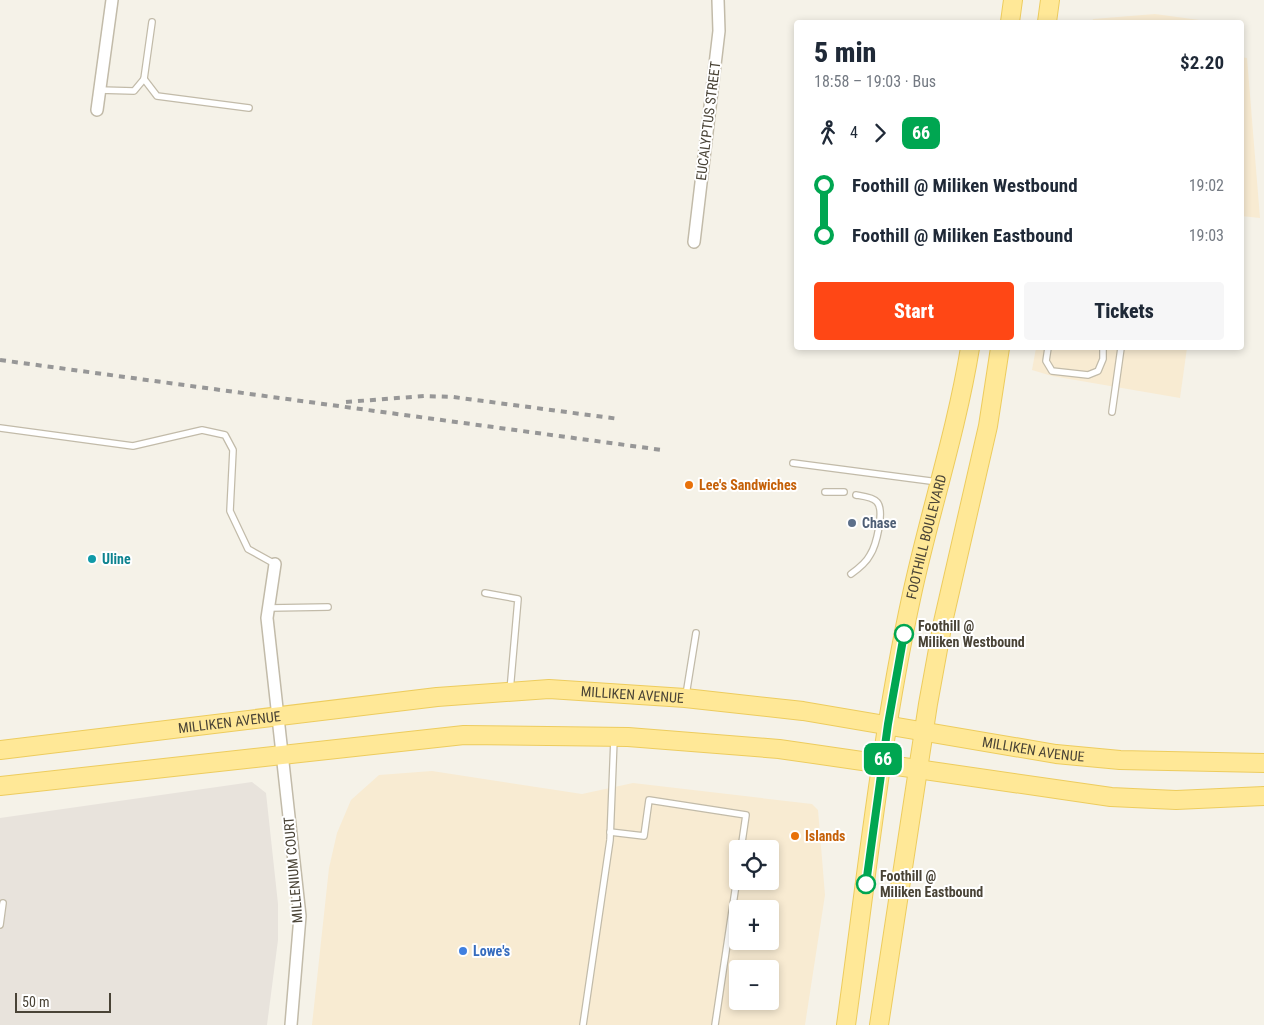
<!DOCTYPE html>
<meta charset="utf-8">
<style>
body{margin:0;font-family:"Roboto Condensed",sans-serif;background:#f6f6f7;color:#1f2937;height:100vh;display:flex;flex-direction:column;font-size:19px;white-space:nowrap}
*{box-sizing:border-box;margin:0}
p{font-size:16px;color:#747a83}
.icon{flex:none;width:28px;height:28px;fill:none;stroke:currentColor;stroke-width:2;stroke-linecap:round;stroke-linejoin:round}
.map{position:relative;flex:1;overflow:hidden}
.side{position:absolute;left:794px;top:20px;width:450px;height:330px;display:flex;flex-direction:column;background:#fff;border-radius:5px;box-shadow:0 2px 8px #0003}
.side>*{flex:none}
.badge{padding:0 10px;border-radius:8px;font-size:18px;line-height:32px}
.tools{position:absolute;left:729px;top:840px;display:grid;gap:10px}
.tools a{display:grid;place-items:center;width:50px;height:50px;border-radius:5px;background:#fff;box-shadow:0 2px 8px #0003;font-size:25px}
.scale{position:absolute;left:15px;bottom:12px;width:96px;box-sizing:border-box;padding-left:5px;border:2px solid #494336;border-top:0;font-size:14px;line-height:18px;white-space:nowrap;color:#494336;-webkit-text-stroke:4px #fff;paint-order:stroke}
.map>.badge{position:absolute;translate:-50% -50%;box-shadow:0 0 0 2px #fff}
.legs{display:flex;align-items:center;gap:8px;height:55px;padding:0 20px;font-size:16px}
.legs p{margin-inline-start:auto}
.overview{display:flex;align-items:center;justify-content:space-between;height:85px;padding:0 20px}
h1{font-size:28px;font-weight:800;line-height:38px}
.action{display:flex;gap:10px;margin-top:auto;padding:10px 20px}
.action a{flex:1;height:58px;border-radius:5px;background:#ff4715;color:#fff;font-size:20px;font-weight:800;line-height:58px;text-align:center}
.action a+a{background:#f6f6f7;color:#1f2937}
ul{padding:0 20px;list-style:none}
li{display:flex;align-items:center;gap:18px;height:50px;font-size:19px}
li i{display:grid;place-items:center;width:8px;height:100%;margin:0 6px;background:currentColor}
li i::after{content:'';width:12px;height:12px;margin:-6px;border:4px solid;border-radius:50%;background:#fff}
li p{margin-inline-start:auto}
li:first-child i{background:linear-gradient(#0000 50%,currentColor 0)}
li:last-child i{background:linear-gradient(currentColor 50%,#0000 0)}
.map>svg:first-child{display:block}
.commercial{fill:#f8ebd2;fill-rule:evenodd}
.industrial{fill:#e8e3dc}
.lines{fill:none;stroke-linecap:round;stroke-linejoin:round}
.service-casing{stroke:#c2bba9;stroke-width:8}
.minor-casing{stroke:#c2bba9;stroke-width:14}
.primary-casing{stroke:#edcc5e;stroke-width:20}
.service{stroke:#fff;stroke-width:5.5}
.minor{stroke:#fff;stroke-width:11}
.primary{stroke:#ffe897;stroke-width:18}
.rail{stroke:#979797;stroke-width:4;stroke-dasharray:6 6;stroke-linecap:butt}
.line-1-casing{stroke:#fff;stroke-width:11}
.line-1{stroke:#00a651;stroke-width:8}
.food-dot{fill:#e8710a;stroke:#fff;stroke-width:2}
.service-dot{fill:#5c6f8a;stroke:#fff;stroke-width:2}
.culture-dot{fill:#0f9aa8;stroke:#fff;stroke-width:2}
.stop-1-dot{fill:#fff;stroke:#00a651;stroke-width:2.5}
.shop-dot{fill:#3f7fe0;stroke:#fff;stroke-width:2}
.labels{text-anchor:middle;stroke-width:4;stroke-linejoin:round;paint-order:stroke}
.street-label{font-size:14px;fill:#494336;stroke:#fff}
.food-label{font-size:14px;font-weight:bold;fill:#c56008;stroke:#fff;text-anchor:start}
.service-label{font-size:14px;font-weight:bold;fill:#4e5e75;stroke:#fff;text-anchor:start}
.culture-label{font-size:14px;font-weight:bold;fill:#0d838f;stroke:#fff;text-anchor:start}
.stop-label{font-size:14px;font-weight:bold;fill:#494336;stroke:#fff;text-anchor:start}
.shop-label{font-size:14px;font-weight:bold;fill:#366cbe;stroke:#fff;text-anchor:start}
</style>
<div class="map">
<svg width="1264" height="1025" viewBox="0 0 1264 1025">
<rect width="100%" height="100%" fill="#f5f2e8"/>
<g class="commercial">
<polygon points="1155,14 1214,22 1092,22 1093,19"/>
<polygon points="1241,57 1247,58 1260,218 1241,216"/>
<polygon points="1036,348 1187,348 1180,398 1052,376 1032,370"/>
<path d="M432 771 582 794 633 783 812 804 818 810 825 895 805 1025H312L329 868 337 833 351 800 379 775ZM738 849H770V881H738ZM738 909H770V941H738ZM738 969H770V1001H738Z"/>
</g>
<polygon class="industrial" points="252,782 266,793 278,904 278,940 267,1025 0,1025 0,818"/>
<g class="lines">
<g class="service-casing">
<g id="service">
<polyline points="144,79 157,96 249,108"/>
<polyline points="99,90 134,91 144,79 152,22"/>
<polyline points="1048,348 1046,361 1052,371 1088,375 1098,371 1103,359 1103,348"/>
<polyline points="1112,412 1121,348"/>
<polyline points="0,428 133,446 202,430 225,435 233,450 230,511 248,549 275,564"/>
<polyline points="793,463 938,482"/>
<polyline points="825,492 844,492"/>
<path d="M851 574C858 569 866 563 870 555 876 546 885 511 877 502 873 497 862 496 856 495"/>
<polyline points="485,593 518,599 510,691"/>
<polyline points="269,608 328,607"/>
<polyline points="686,695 696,633"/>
<polyline points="610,832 644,836 649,800 746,815 741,849"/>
<polyline points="0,925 3,903"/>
<polyline points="583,1025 610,840 614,739"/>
<polyline points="715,1025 738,871"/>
</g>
</g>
<g class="minor-casing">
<g id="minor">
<polyline points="97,110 112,0"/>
<polyline points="694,242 719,31 718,0"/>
<polyline points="275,564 267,618 300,916 291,1025"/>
</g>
</g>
<g class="primary-casing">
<g id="primary">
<polyline points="1010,22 1013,0"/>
<polyline points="1047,22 1050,0"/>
<path id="s1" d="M0 750 437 697 549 689 685 698 803 711 1056 754 1120 760 1264 763"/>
<polyline points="0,786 464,735 628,737 779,749 1111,797 1176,800 1264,796"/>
<path id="s2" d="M846 1025C866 881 881 736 912 594 930 511 956 433 970 348"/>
<polyline points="879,1025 928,704 943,622 988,426 1000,348"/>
</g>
</g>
<use href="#service" class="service"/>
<use href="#minor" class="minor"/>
<use href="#primary" class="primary"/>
<g class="rail">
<polyline points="0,360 662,450"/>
<polyline points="346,402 424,396 453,397 619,419"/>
</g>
</g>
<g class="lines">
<g class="line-1-casing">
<polyline id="line-1" points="866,884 888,724 904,634"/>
</g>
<use href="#line-1" class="line-1"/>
</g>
<g class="food-dot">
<circle cx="689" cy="485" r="5"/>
<circle cx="795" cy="836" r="5"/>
</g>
<circle class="service-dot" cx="852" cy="523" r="5"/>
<circle class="culture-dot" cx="92" cy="559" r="5"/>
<g class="stop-1-dot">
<circle cx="904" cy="634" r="9"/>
<circle cx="866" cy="884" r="9"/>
</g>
<circle class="shop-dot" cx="463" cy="951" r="5"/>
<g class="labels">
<g class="street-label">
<text transform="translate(708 121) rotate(-83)" y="5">EUCALYPTUS STREET</text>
<text dy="5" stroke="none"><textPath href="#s2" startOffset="495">FOOTHILL BOULEVARD</textPath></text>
<text dy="5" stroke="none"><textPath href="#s1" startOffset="636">MILLIKEN AVENUE</textPath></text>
<text dy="5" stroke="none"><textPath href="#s1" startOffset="231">MILLIKEN AVENUE</textPath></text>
<text dy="5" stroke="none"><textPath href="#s1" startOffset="1041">MILLIKEN AVENUE</textPath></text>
<text transform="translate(293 870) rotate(-95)" y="5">MILLENIUM COURT</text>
</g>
<g class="food-label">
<text x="699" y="490">Lee's Sandwiches</text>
<text x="805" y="841">Islands</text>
</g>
<g class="service-label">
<text x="862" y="528">Chase</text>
</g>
<g class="culture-label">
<text x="102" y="564">Uline</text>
</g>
<g class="stop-label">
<text x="918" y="631">Foothill @<tspan x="918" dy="16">Miliken Westbound</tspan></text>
<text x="880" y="881">Foothill @<tspan x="880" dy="16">Miliken Eastbound</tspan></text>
</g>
<g class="shop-label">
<text x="473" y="956">Lowe's</text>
</g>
</g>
</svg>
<div class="tools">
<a><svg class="icon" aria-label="locate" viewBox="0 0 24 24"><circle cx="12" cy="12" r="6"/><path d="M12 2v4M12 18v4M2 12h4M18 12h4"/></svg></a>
<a>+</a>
<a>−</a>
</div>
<div class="scale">50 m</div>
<b class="badge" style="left:883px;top:759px;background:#00a651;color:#fff">66</b>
<section class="side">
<div class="overview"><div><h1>5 min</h1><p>18:58 – 19:03 · Bus</p></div><b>$2.20</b></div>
<div class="legs"><svg class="icon" aria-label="walk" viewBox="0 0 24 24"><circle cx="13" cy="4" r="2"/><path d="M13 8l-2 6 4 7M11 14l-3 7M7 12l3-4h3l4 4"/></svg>4<svg class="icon" aria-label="forward" viewBox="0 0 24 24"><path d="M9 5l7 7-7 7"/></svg><b class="badge" style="background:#00a651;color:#fff">66</b></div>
<ul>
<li><i style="color:#00a651"></i><b>Foothill @ Miliken Westbound</b><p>19:02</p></li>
<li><i style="color:#00a651"></i><b>Foothill @ Miliken Eastbound</b><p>19:03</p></li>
</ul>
<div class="action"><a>Start</a><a>Tickets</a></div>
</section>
</div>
